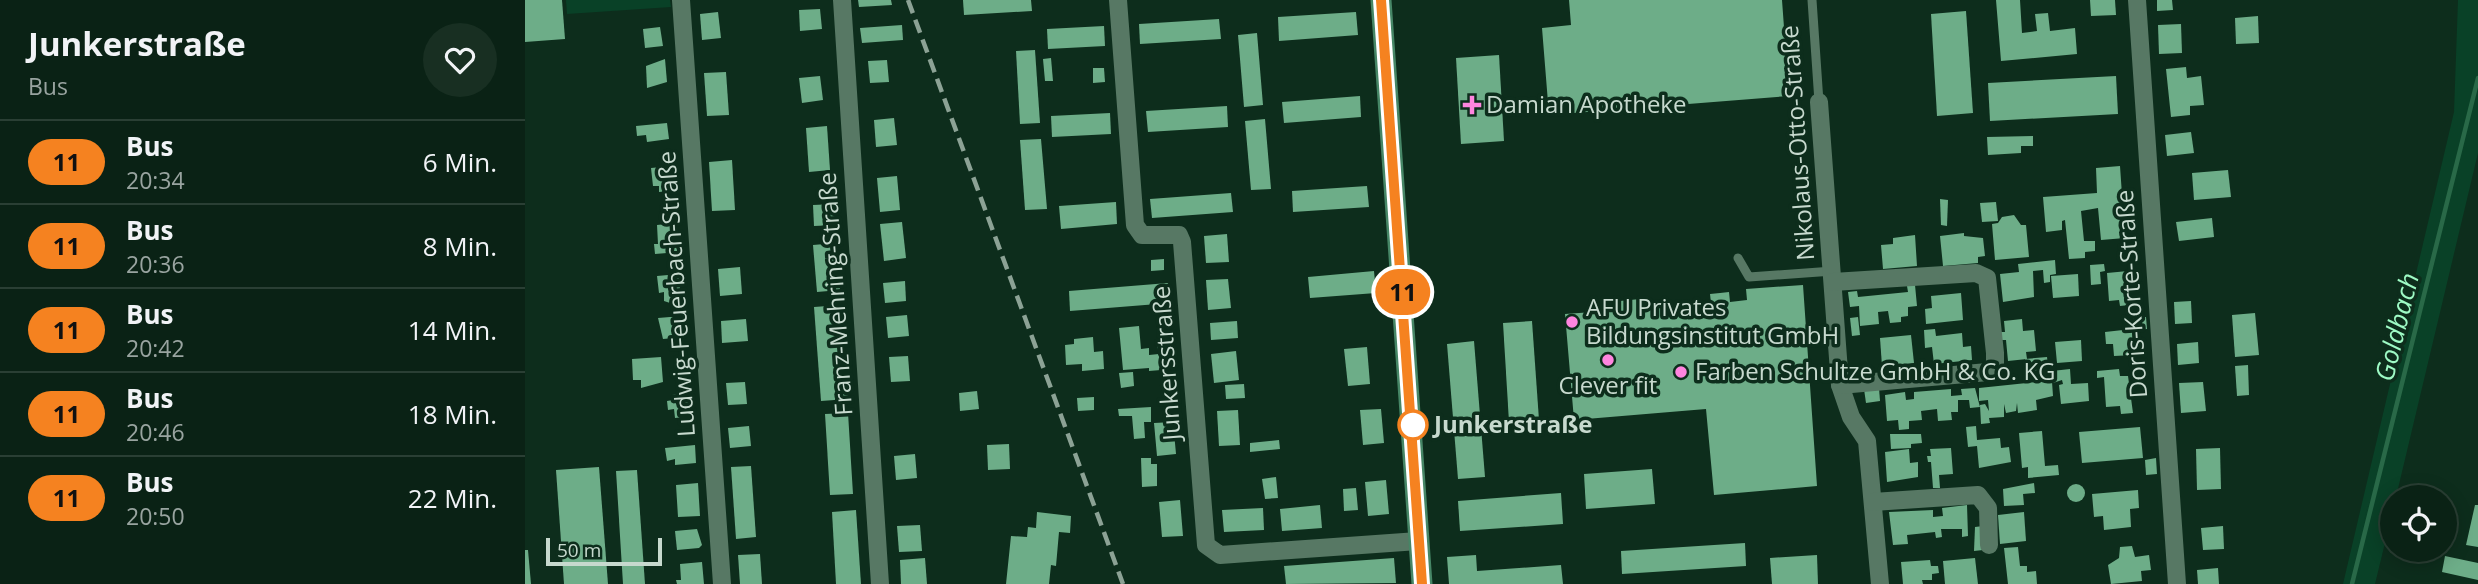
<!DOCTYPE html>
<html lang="de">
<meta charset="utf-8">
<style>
body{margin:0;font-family:"Open Sans",sans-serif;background:#182f22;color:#f1f3f6;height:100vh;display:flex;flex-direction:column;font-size:26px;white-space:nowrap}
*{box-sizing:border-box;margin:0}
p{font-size:23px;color:#99a4a0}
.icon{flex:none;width:38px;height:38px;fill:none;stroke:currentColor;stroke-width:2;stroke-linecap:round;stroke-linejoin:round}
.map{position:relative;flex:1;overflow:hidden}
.sheet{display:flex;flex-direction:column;background:#0a2215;width:525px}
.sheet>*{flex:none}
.badge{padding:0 14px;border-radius:23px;font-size:24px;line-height:46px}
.tools{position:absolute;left:1855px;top:485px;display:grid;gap:14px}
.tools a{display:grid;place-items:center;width:77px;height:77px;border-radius:50%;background:#0a2215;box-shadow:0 4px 18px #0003,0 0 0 2px #2a3f34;font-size:35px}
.scale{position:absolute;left:21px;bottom:18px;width:116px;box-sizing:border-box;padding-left:7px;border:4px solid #c7d9ce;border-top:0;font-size:19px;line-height:24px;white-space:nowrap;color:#c7d9ce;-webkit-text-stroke:5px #0d2d1c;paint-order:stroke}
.map>.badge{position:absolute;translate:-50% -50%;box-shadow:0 0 0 4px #fff}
.round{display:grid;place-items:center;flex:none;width:74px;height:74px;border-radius:37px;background:#182f22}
.summary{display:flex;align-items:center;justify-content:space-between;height:119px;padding:0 28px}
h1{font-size:33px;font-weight:700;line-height:52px}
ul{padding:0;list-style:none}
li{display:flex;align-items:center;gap:21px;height:84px;padding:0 28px;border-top:2px solid #2a3f34}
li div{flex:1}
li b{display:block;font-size:26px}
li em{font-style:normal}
li .badge{min-width:77px;font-weight:700;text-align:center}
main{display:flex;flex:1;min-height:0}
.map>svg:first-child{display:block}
.green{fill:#094127}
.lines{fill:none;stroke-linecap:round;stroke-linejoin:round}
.stream{stroke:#296948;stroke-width:4.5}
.building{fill:#6dad88}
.lane{stroke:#577864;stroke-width:9}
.street{stroke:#577864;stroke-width:18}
.secondary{stroke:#468666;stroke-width:21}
.rail{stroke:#8ca295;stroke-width:4.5;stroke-dasharray:14 7;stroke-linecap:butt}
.line-casing{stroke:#fff;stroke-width:16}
.line{stroke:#f58220;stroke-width:10}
.poi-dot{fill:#fe85df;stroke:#0d2d1c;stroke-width:2.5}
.stop-dot{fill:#fff;stroke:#f58220;stroke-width:3.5}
.labels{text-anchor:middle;stroke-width:7;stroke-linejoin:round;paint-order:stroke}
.poi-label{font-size:24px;fill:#c7d9ce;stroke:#0d2d1c;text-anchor:start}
.street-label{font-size:24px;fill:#c7d9ce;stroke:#0d2d1c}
.stop-label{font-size:24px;font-weight:bold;fill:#c7d9ce;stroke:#0d2d1c;text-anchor:start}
.water-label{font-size:26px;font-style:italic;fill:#9efac5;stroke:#0d2d1c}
</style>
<main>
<section class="sheet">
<div class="summary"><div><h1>Junkerstraße</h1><p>Bus</p></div><a class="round"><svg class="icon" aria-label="heart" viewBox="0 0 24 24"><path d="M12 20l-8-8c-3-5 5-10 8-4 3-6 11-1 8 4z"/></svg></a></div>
<ul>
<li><span class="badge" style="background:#f58220;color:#111">11</span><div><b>Bus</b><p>20:34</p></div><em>6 Min.</em></li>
<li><span class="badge" style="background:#f58220;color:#111">11</span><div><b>Bus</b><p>20:36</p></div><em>8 Min.</em></li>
<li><span class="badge" style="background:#f58220;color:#111">11</span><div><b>Bus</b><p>20:42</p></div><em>14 Min.</em></li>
<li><span class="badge" style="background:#f58220;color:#111">11</span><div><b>Bus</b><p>20:46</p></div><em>18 Min.</em></li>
<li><span class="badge" style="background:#f58220;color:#111">11</span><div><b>Bus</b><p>20:50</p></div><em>22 Min.</em></li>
</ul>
</section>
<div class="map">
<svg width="1953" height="584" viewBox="0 0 1953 584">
<rect width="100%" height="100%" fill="#0d2d1c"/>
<g class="green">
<polygon points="41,0 145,0 146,7 42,14"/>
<polygon points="1933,0 1953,0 1953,153 1871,497 1867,497 1867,514 1850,584 1818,584 1929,112"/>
</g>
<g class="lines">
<polyline class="stream" points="1827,584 1953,78"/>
</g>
<g class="building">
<polygon points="0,0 37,0 40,39 0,42"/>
<polygon points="333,0 366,0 367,5 334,7"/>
<polygon points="438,0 506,0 507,11 439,15"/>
<polygon points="1044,0 1257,0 1264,96 1024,115 1017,28 1046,25"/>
<polygon points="1471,0 1495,0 1497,33 1512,31 1510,14 1523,13 1525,31 1550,28 1552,54 1476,61"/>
<polygon points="1565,0 1590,0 1591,15 1566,16"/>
<polygon points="1632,0 1647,0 1648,10 1632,11"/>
<polygon points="295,9 297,29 275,31 274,10"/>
<polygon points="1441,11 1448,113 1412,116 1406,14"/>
<polygon points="193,12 196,38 177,40 175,14"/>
<polygon points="831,12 833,35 754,41 753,17"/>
<polygon points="1733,16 1734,43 1711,44 1710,18"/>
<polygon points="694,19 696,39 615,44 614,24"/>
<polygon points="1656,24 1657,53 1634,54 1633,25"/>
<polygon points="377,25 378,40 337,43 335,28"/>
<polygon points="579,26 580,46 523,49 522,29"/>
<polygon points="135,27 138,46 120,48 118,29"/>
<polygon points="732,33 738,105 719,107 713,35"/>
<polygon points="510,50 515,123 495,124 491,51"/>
<polygon points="974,55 979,141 936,144 931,58"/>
<polygon points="526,58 528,81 520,81 518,59"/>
<polygon points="140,59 142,82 122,88 121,66"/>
<polygon points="362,60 364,82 345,83 343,61"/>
<polygon points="1661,67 1662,78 1676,76 1679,105 1665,106 1665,115 1646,117 1641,69"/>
<polygon points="568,68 579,68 580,82 568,83"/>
<polygon points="201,72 204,115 182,116 179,73"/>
<polygon points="295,76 298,100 277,103 274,78"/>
<polygon points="1591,76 1593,114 1465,121 1463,83"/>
<polygon points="835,96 836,117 759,123 757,102"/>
<polygon points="702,106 703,127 623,132 621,111"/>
<polygon points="585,113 586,134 527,137 526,116"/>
<polygon points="369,118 372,145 351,147 349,120"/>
<polygon points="740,119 746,189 726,190 720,121"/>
<polygon points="142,123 144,139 122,142 121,135 112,136 111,126"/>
<polygon points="302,126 305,170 284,172 281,128"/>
<polygon points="1666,132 1669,153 1642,156 1640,135"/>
<polygon points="1508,136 1508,146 1496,146 1496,153 1463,155 1462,137"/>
<polygon points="516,139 522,209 500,210 495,140"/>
<polygon points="207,160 210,210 187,211 184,162"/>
<polygon points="147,166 149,183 145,191 134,192 134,186 128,186 126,168"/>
<polygon points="1595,166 1600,238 1576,240 1573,208 1556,211 1559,241 1570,241 1570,251 1560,252 1560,258 1544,259 1540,220 1537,221 1537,230 1521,232 1518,197 1572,193 1571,168"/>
<polygon points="1703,170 1706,197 1669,200 1667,173"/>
<polygon points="372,176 375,210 355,212 352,178"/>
<polygon points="842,186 844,207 768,212 767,191"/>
<polygon points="706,193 708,212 627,218 625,199"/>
<polygon points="1415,199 1423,200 1422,226 1416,225"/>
<polygon points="591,202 592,224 536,229 534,206"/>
<polygon points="1471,202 1473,221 1457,222 1455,203"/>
<polygon points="310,204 312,225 289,226 288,205"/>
<polygon points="1489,215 1496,225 1501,225 1504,257 1470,260 1467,224 1473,223 1477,217"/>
<polygon points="1687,218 1689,237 1654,241 1651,222"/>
<polygon points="377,222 381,258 359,261 355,224"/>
<polygon points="151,223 154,252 130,254 129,244 133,244 132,225"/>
<polygon points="1439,233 1439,236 1458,238 1460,256 1453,257 1453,263 1418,266 1415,236"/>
<polygon points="702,234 704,262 681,263 679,236"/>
<polygon points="1390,235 1392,266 1358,269 1356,245 1368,244 1368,238"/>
<polygon points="311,243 315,290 292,292 288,245"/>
<polygon points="639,259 639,270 626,271 626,260"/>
<polygon points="1530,260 1531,274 1525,275 1525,282 1519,283 1518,270 1508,271 1509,297 1478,302 1475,274 1494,272 1493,264"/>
<polygon points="1579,264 1580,271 1575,272 1576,284 1566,285 1565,265"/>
<polygon points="215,267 217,294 195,296 193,269"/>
<polygon points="849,271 851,293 785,298 783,277"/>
<polygon points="1603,271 1604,305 1595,306 1594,300 1584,301 1582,273"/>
<polygon points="154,274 155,291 147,292 148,301 145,303 139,301 139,292 134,293 132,276"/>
<polygon points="1553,274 1554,296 1528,298 1526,276"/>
<polygon points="703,279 706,308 683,310 681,280"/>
<polygon points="380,281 381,301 360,303 358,283"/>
<polygon points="643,283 645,303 545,311 544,291"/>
<polygon points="1278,285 1292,486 1189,495 1181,409 1049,420 1040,314 1096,310 1095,301 1115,299 1116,308 1186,303 1185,294 1195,293 1204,292 1205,302 1222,300 1221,289"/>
<polygon points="1390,285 1392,306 1383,307 1383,316 1376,317 1376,322 1365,323 1363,311 1353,312 1354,324 1335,326 1334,306 1325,307 1323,292 1332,291 1333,297 1383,292 1382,286"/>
<polygon points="1436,293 1438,320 1401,324 1400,309 1407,308 1406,296"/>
<polygon points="1666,301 1667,323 1650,324 1649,302"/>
<polygon points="316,305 323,399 296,401 289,307"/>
<polygon points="1730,313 1734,355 1710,357 1707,315"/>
<polygon points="382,315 384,336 363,338 361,317"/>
<polygon points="157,316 159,337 138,339 133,318"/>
<polygon points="1333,317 1335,335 1327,336 1325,318"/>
<polygon points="1621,317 1622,329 1609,330 1608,318"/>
<polygon points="221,319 223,341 197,343 196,321"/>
<polygon points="1497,319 1498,331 1509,330 1511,351 1501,352 1502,359 1483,361 1481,340 1473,340 1473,332 1480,332 1479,321"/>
<polygon points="712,321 713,338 686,340 685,323"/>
<polygon points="1007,321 1014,420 984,422 978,323"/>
<polygon points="614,326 616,349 624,348 624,355 634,354 636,370 624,371 624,368 598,370 594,328"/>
<polygon points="1410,329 1411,336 1437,333 1438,347 1446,346 1447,360 1409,364 1407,347 1400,348 1399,330"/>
<polygon points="1607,329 1609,355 1589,356 1588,344 1581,344 1580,332"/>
<polygon points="1386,335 1389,363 1357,366 1355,338"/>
<polygon points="568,337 569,352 578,351 579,369 557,371 557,364 541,365 540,345 549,344 549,339"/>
<polygon points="632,337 645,337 646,349 633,350"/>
<polygon points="1556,340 1557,361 1532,363 1530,342"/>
<polygon points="949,341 960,477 933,479 922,344"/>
<polygon points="1673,342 1674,363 1653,365 1652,344"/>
<polygon points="842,347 845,384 823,386 819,349"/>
<polygon points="711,351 714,380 689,383 686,354"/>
<polygon points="383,356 385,381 366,382 364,357"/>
<polygon points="136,357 138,382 116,388 116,380 108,380 107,359"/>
<polygon points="1522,357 1523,366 1501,368 1500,359"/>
<polygon points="1723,365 1724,395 1712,396 1710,366"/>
<polygon points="1526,367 1528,396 1511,400 1512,410 1493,413 1492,403 1491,411 1481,413 1479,404 1479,417 1464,418 1465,423 1456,424 1455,405 1460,404 1464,411 1463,400 1454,401 1454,388 1520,381 1510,379 1509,369"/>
<polygon points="1545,369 1546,384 1563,383 1564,401 1536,404 1534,385 1538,384 1537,380 1528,383 1527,371"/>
<polygon points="1594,369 1595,376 1603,376 1608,413 1596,414 1595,406 1581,407 1579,377 1572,378 1572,371"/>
<polygon points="608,372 609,386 596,388 594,373"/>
<polygon points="220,382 222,404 203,405 201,383"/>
<polygon points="1678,382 1681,411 1656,413 1654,383"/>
<polygon points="719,384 720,398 701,399 700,385"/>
<polygon points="1354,388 1355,401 1341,403 1339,389"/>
<polygon points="1450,388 1455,407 1445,408 1444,400 1433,400 1433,412 1426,412 1427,420 1413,421 1412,409 1396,411 1397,420 1384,421 1384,429 1374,430 1373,420 1362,421 1360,395 1380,392 1381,400 1389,399 1389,392 1426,389 1426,396 1437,395 1436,389"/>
<polygon points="452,391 454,409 435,411 434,393"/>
<polygon points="165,393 167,416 150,418 149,409 143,410 142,401 148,400 147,395"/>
<polygon points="569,397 569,410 553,411 552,398"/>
<polygon points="626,407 626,422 619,422 620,438 609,439 607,416 594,416 593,409"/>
<polygon points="856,409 859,443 838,445 835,410"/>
<polygon points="713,410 715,445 694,446 692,411"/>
<polygon points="323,413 328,494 305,495 300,414"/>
<polygon points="648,422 651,454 632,456 629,423"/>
<polygon points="224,426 226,446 205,448 203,428"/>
<polygon points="1451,426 1452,440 1475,438 1476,448 1484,447 1486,462 1454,468 1452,446 1443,447 1441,427"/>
<polygon points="1615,427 1618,458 1557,463 1554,432"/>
<polygon points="1517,431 1520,466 1533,465 1534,475 1503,478 1503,467 1497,468 1494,433"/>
<polygon points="1365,434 1396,434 1397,443 1386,444 1386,448 1366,449"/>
<polygon points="754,440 755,449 725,452 725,443"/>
<polygon points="484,444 485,469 463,470 462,445"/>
<polygon points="170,445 171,463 150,465 150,459 142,461 140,448"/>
<polygon points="1426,448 1428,474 1414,475 1415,488 1408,488 1406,462 1403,462 1402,456 1406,456 1405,449"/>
<polygon points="1695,448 1696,489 1672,490 1671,449"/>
<polygon points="1384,449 1385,463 1393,462 1393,477 1362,482 1360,452"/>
<polygon points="390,454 392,478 371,480 369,456"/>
<polygon points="616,458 626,458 626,464 632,464 632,486 617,487"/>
<polygon points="1631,458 1632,474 1621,475 1620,460"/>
<polygon points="226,466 231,537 211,539 206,467"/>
<polygon points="74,467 83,584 39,584 31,470"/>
<polygon points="1127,469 1130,504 1061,509 1059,474"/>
<polygon points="112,470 120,584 98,584 91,471"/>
<polygon points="751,477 753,498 740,499 737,479"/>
<polygon points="861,480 864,514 843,516 840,482"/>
<polygon points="173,483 175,516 153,517 151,485"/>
<polygon points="1509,483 1510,493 1498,494 1499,505 1479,506 1478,489"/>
<circle cx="1551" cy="493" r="9"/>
<polygon points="831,488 833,510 819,511 818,489"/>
<polygon points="1613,490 1614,508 1605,509 1606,527 1579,530 1578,516 1569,517 1567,494"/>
<polygon points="1036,493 1038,524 935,531 933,501"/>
<polygon points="655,500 658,536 637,537 634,502"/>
<polygon points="795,505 797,528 757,531 755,509"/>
<polygon points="1442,505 1443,536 1437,537 1437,529 1416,529 1417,537 1411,538 1410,532 1382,535 1383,544 1368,545 1364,512 1408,510 1408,517 1418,516 1417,508"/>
<polygon points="1950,505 1953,505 1953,547 1941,545"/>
<polygon points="738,508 739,530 699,532 697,510"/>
<polygon points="331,510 336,584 311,584 307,512"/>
<polygon points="512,512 546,516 545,533 534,532 531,566 526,565 524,584 481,584 486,536 502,537 503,527 511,528"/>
<polygon points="1499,512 1501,541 1475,544 1473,515"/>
<polygon points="395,525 397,551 374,552 372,526"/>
<polygon points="1458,526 1458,550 1449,551 1450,527"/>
<polygon points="1698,526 1699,549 1678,550 1676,528"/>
<polygon points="172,529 177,545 174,548 152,550 150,531"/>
<polygon points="1220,543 1221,566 1097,574 1096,551"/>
<polygon points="1607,546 1610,557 1624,555 1626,570 1616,571 1617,581 1586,584 1583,565 1594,558 1595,547"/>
<polygon points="1493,547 1495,566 1502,566 1502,572 1511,571 1512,584 1483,584 1479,548"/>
<polygon points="0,550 3,550 6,584 0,584"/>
<polygon points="235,554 237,584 215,584 213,555"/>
<polygon points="951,555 952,571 1036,565 1038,584 924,584 922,557"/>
<polygon points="1292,555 1293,584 1247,584 1245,558"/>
<polygon points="1920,556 1953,563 1953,580 1917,572"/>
<polygon points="400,558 402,584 376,584 375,560"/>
<polygon points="869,558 871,583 761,584 759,566"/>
<polygon points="1450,558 1453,584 1420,584 1418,561"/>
<polygon points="1405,560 1406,566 1413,566 1414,573 1407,574 1407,580 1397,580 1398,584 1378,584 1376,562"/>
<polygon points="177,562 179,584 152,584 151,580 156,580 155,564"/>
<polygon points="1693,568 1694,584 1673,584 1672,570"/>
</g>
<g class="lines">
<g class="lane">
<polyline points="1287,0 1294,102"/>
<polyline points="1213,258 1224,277 1308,271"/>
</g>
<g class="street">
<polyline points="156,0 197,584"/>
<polyline points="317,0 355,584"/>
<polyline points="593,0 610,225 617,235 654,235 657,242 681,545 695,555 893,541"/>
<polyline points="1612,0 1652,584"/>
<polyline points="1294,102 1315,385 1326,417 1342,441 1355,584"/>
<polyline points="1308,282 1451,273 1462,278 1470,353 1470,364 1463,372 1315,385"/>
<polyline points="1348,502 1453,495 1463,508 1464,545"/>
</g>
<polyline class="secondary" points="856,0 897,584"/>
<polyline class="rail" points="383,0 598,584"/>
</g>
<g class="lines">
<g class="line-casing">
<polyline id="line" points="856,0 897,584"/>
</g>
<use href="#line" class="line"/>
</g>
<g class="poi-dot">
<path d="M943.5 94.5h7v7h7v7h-7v7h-7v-7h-7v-7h7z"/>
<circle cx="1047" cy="322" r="7"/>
<circle cx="1083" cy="360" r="7"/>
<circle cx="1156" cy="372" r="7"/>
</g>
<circle class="stop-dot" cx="888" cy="425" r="14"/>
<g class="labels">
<g class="poi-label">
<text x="961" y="113">Damian Apotheke</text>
<text x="1061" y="316">AFU Privates<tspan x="1061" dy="28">Bildungsinstitut GmbH</tspan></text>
<text x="1170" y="380">Farben Schultze GmbH &amp; Co. KG</text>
<text x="1083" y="394" text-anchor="middle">Clever fit</text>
</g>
<g class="street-label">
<text transform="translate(1273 143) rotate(-94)" y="8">Nikolaus-Otto-Straße</text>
<text transform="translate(152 294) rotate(-94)" y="8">Ludwig-Feuerbach-Straße</text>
<text transform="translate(311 294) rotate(-94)" y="8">Franz-Mehring-Straße</text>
<text transform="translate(1607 294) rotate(-94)" y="8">Doris-Korte-Straße</text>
<text transform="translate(642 363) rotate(-94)" y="8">Junkersstraße</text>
</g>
<g class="stop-label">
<text x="909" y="433">Junkerstraße</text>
</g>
<g class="water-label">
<text transform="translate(1872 327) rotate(-76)" y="9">Goldbach</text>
</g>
</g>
</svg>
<div class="tools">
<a><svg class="icon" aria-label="locate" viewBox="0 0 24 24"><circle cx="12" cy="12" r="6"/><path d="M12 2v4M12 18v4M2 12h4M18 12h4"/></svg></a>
</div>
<div class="scale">50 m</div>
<b class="badge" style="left:878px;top:292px;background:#f58220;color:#111">11</b>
</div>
</main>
